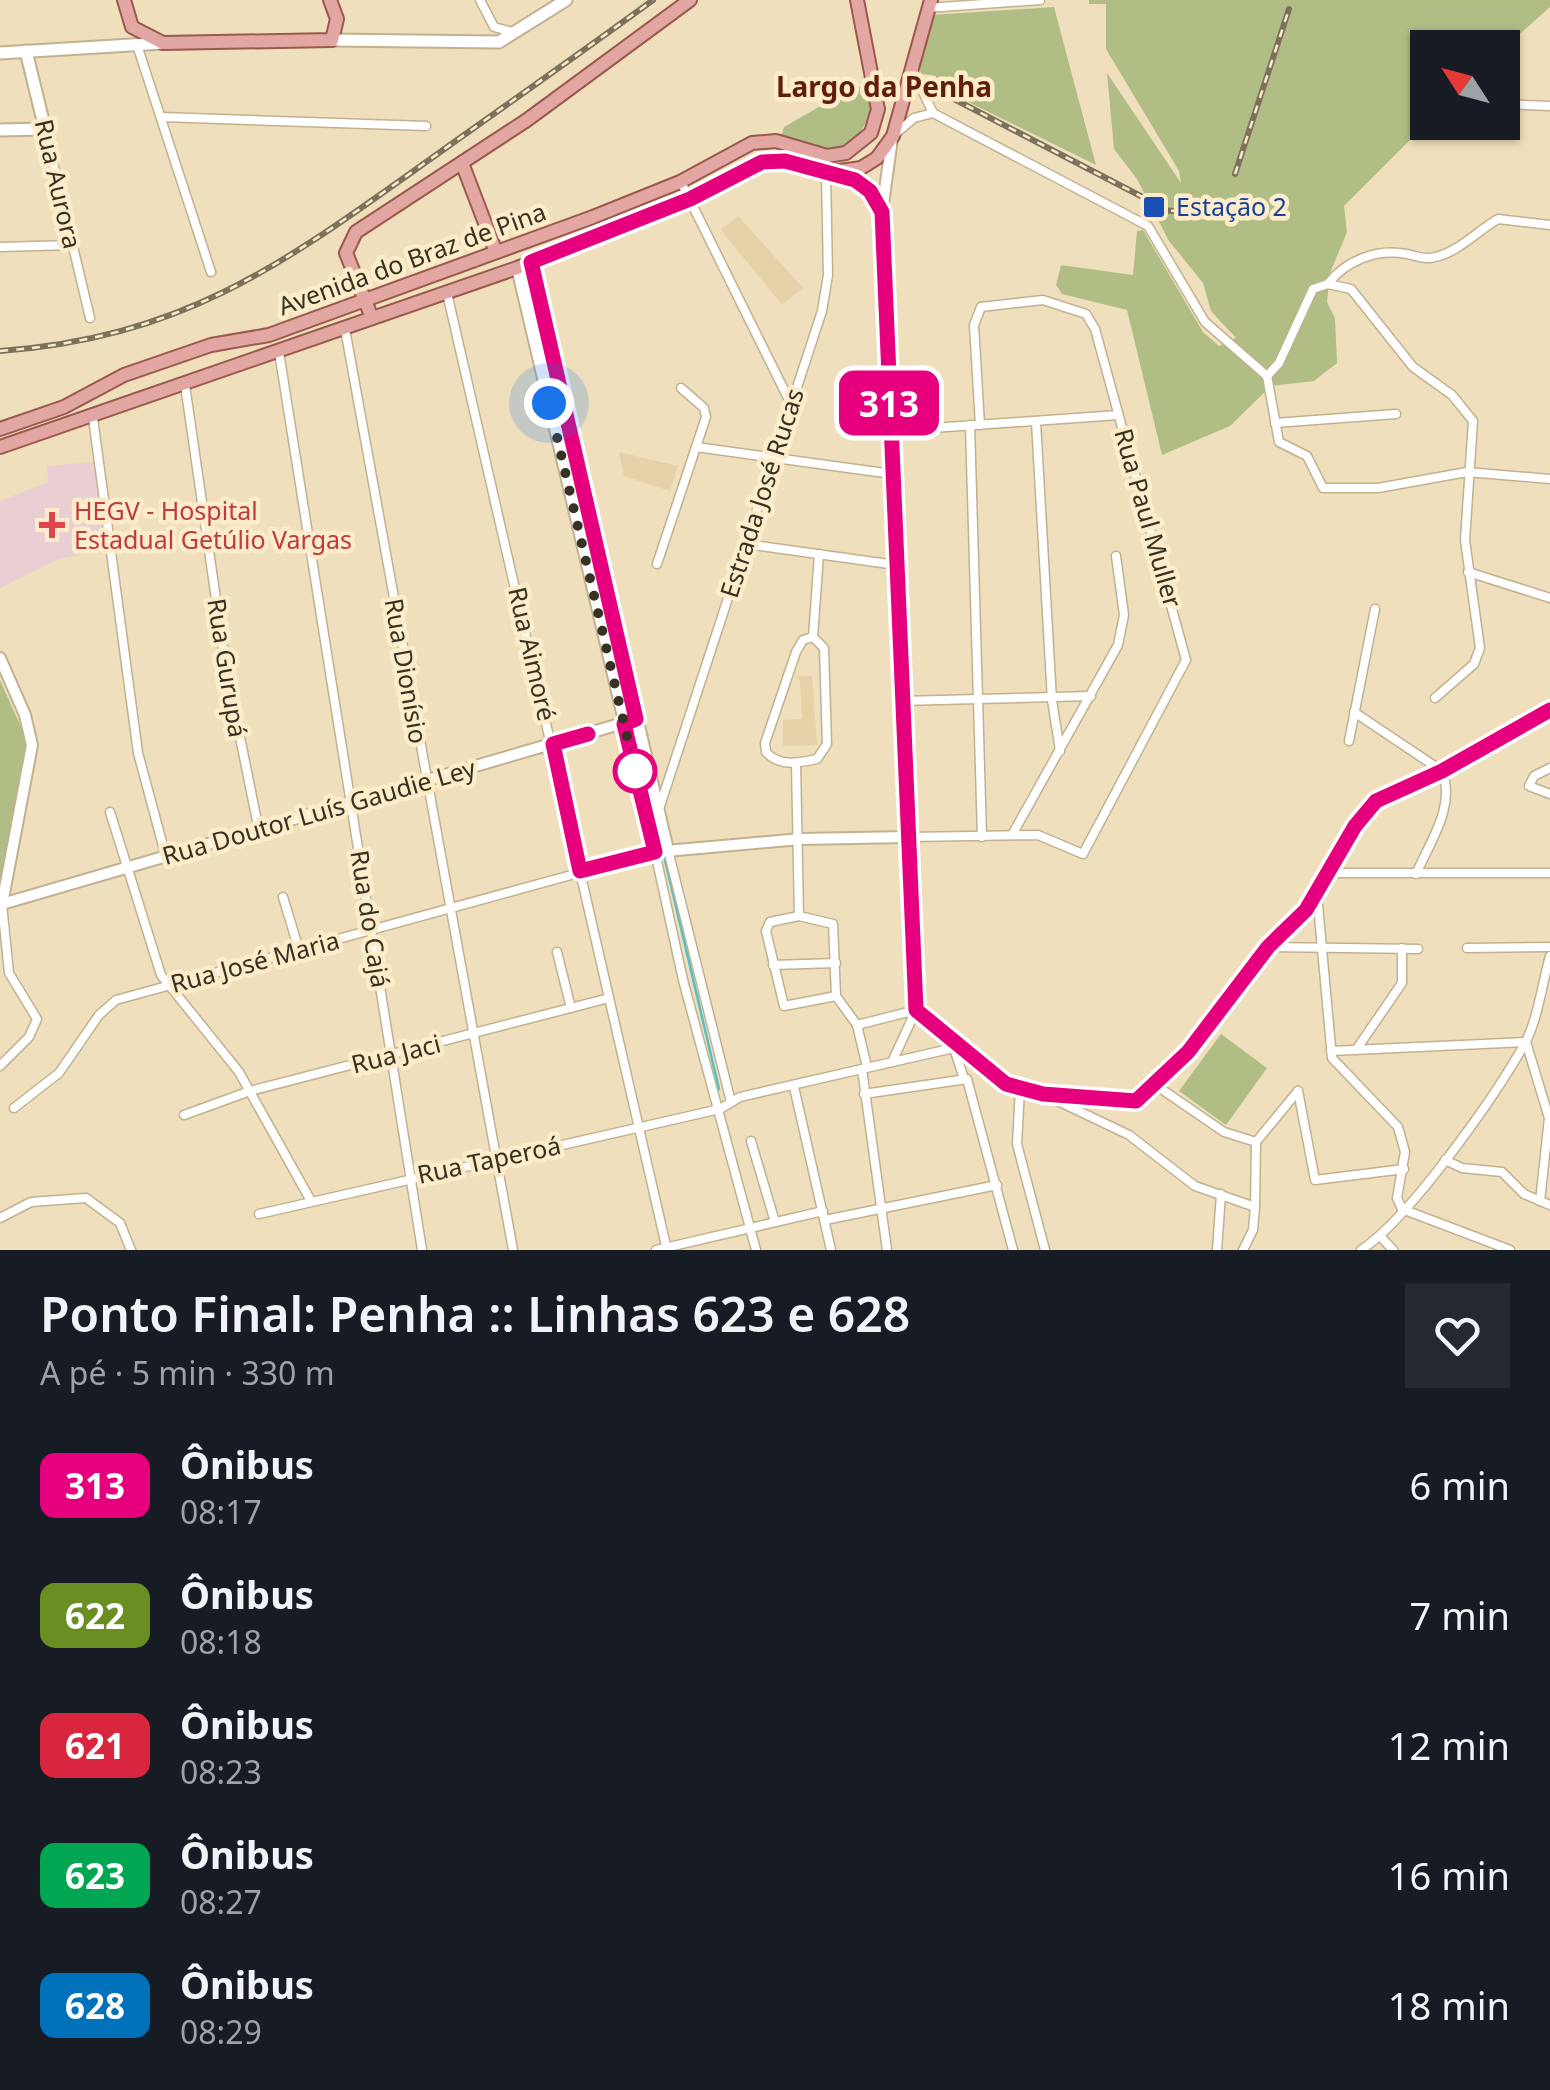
<!DOCTYPE html>
<html lang="pt">
<meta charset="utf-8">
<style>
body{margin:0;font-family:"Noto Sans",sans-serif;background:#242831;color:#f1f3f6;height:100vh;display:flex;flex-direction:column;font-size:38px;white-space:nowrap}
*{box-sizing:border-box;margin:0}
p{font-size:32px;color:#9ea1a6}
.icon{flex:none;width:55px;height:55px;fill:none;stroke:currentColor;stroke-width:2;stroke-linecap:round;stroke-linejoin:round}
.map{position:relative;height:1250px;overflow:hidden}
.side{display:flex;flex-direction:column;background:#171b24;flex:1}
.side>*{flex:none}
.badge{padding:0 20px;border-radius:15px;font-size:35px;line-height:65px}
.needle{width:65px;rotate:306deg}
.buttons{position:absolute;left:1410px;top:30px;display:grid;gap:20px}
.buttons a{display:grid;place-items:center;width:110px;height:110px;border-radius:0px;background:#171b24;box-shadow:0 2px 8px #0004;font-size:50px}
.you{position:absolute;width:50px;height:50px;margin:-25px;border:8px solid #fff;border-radius:50%;background:#1a73e8;box-shadow:0 0 0 15px #1a73e833}
.map>.badge{position:absolute;translate:-50% -50%;box-shadow:0 0 0 5px #fff}
.round{display:grid;place-items:center;flex:none;width:105px;height:105px;border-radius:0px;background:#242831}
.overview{display:flex;align-items:center;justify-content:space-between;height:170px;padding:0 40px}
h1{font-size:48px;font-weight:600;line-height:75px}
ul{padding:0;list-style:none}
li{display:flex;align-items:center;gap:30px;height:130px;padding:0 40px}
li div{flex:1}
li b{display:block;font-size:38px}
li em{font-style:normal}
li .badge{min-width:110px;font-weight:700;text-align:center}
.map>svg:first-child{display:block}
.built{fill:#e6d2a8}
.medical{fill:#e9cfd4}
.green{fill:#b0be86}
.lines{fill:none;stroke-linecap:round;stroke-linejoin:round}
.stream{stroke:#4fc1ca;stroke-width:2.5}
.minor-casing{stroke:#c2b190;stroke-width:11}
.tertiary-casing{stroke:#c2b190;stroke-width:14}
.secondary-casing{stroke:#c2b190;stroke-width:15}
.primary-casing{stroke:#9a584e;stroke-width:16}
.minor{stroke:#fff;stroke-width:8}
.tertiary{stroke:#fff;stroke-width:10}
.secondary{stroke:#fff;stroke-width:11}
.primary{stroke:#e2a7a3;stroke-width:12}
.rail-casing{stroke:#7c725c;stroke-width:6}
.rail{stroke:#fdecc9;stroke-width:2.5;stroke-dasharray:8;stroke-linecap:butt}
.line-casing{stroke:#fff;stroke-width:22}
.line{stroke:#e6007e;stroke-width:15}
.walk{stroke:#373123;stroke-width:10;stroke-dasharray:0 18}
.transit-dot{fill:#1a4fb4;stroke:#fdecc9;stroke-width:4}
.health-dot{fill:#e0444e;stroke:#fdecc9;stroke-width:4}
.stop-dot{fill:#fff;stroke:#e6007e;stroke-width:5}
.labels{text-anchor:middle;stroke-width:9;stroke-linejoin:round;paint-order:stroke}
.street-label{font-size:25px;fill:#373123;stroke:#fdecc9}
.transit-label{font-size:25px;fill:#164399;stroke:#fdecc9;text-anchor:start}
.health-label{font-size:25px;fill:#be3a42;stroke:#fdecc9;text-anchor:start}
.neighbourhood-label{font-size:28px;font-weight:bold;fill:#601e0e;stroke:#fdecc9}
</style>
<div class="map">
<svg width="1550" height="1250" viewBox="0 0 1550 1250">
<rect width="100%" height="100%" fill="#f0dfbc"/>
<g class="built">
<polygon points="738,216 803,288 782,305 721,230"/>
<polygon points="619,452 678,466 670,491 624,476"/>
<polygon points="796,676 812,676 817,745 783,746 783,720 802,719 800,681"/>
</g>
<polygon class="medical" points="95,462 106,549 59,559 0,588 0,501 48,482 47,466"/>
<g class="green">
<polygon points="1089,0 1550,0 1550,7 1503,49 1428,48 1428,122 1344,206 1347,232 1330,273 1327,302 1335,318 1337,363 1314,381 1271,386 1230,426 1162,455 1127,310 1062,294 1056,285 1061,265 1133,275 1137,231 1143,230 1203,332 1219,346 1236,338 1211,311 1203,283 1169,241 1137,179 1114,149 1107,73 1181,183 1179,171 1106,49 1106,4 1089,4"/>
<polygon points="1054,7 1096,165 934,85 936,76 922,74 919,69 930,15"/>
<path d="M851 82 870 93C872 105 871 113 865 124 847 161 812 148 780 139L784 127 843 93Z"/>
<polygon points="0,680 26,738 26,772 0,883"/>
<polygon points="1221,1034 1267,1068 1226,1125 1179,1091"/>
</g>
<g class="lines">
<g class="stream">
<polyline points="560,429 630,717"/>
<polyline points="631,725 661,843"/>
<polyline points="664,856 719,1089"/>
</g>
<g class="minor-casing">
<g id="minor">
<polyline points="480,0 494,27 512,32"/>
<polyline points="927,8 1040,0"/>
<polyline points="137,45 211,272"/>
<polyline points="914,73 933,113 1148,226 1205,322 1267,376 1279,363 1313,289 1328,284 1351,289 1413,367 1452,395 1473,421 1465,540 1480,648 1474,664 1435,698"/>
<polyline points="1502,104 1550,106"/>
<polyline points="162,117 426,126"/>
<polyline points="45,129 90,318"/>
<polyline points="894,135 914,118 933,113"/>
<polyline points="681,182 790,402"/>
<polyline points="0,247 73,245"/>
<path d="M1328 284C1345 261 1377 248 1406 254 1414 255 1421 259 1430 258 1456 255 1477 231 1498 219L1550 225"/>
<polyline points="447,293 667,1250"/>
<polyline points="345,329 513,1250"/>
<polyline points="279,352 422,1250"/>
<polyline points="1267,376 1279,442 1307,456 1323,488 1378,488 1467,472 1550,479"/>
<polyline points="185,385 226,668 259,831"/>
<polyline points="93,418 138,753 166,857"/>
<polyline points="1036,422 1052,700 1060,751"/>
<polyline points="1275,423 1396,414"/>
<polyline points="970,425 982,837"/>
<polyline points="890,431 1118,415"/>
<polyline points="696,447 892,474"/>
<polyline points="746,544 896,565"/>
<polyline points="657,564 706,417 704,408 681,388"/>
<polyline points="1468,572 1550,598"/>
<path d="M813 637 824 648 827 744 817 759C799 763 779 767 766 752L765 743 796 652 803 640Z"/>
<polyline points="813,637 819,554"/>
<polyline points="901,701 1091,696"/>
<path d="M1354 712 1442 771C1456 806 1430 842 1416 874"/>
<polyline points="1349,741 1375,609"/>
<polyline points="796,763 799,916"/>
<polyline points="1550,768 1534,776 1529,786 1550,794"/>
<polyline points="660,806 822,311 828,275 826,173"/>
<polyline points="110,812 161,975 239,1072 311,1201"/>
<polyline points="1012,835 1118,645 1124,615 1116,556"/>
<polyline points="908,837 1038,835 1083,854 1186,660 1095,329 1086,314 1043,300 981,307 974,325 980,425"/>
<polyline points="668,850 731,1102"/>
<polyline points="1329,873 1550,873"/>
<polyline points="1317,894 1332,1058 1398,1127 1405,1152 1397,1198 1402,1209"/>
<polyline points="283,897 299,950"/>
<polyline points="1268,947 1418,949"/>
<polyline points="1467,948 1550,947"/>
<polyline points="557,952 571,1008"/>
<polyline points="773,965 836,963"/>
<polyline points="836,996 784,1006 766,931 770,922 799,916 833,924 836,996 857,1025 867,1067"/>
<polyline points="857,1025 916,1010"/>
<polyline points="1526,1042 1549,1118 1540,1201"/>
<polyline points="954,1048 963,1076"/>
<polyline points="1356,1050 1402,983 1402,948"/>
<polyline points="1331,1051 1526,1042"/>
<polyline points="892,1062 916,1010"/>
<polyline points="0,1066 29,1037 37,1019 9,973 2,904"/>
<polyline points="862,1069 887,1250"/>
<polyline points="1157,1086 1224,1132 1256,1142 1255,1207"/>
<polyline points="794,1087 831,1250"/>
<polyline points="1020,1089 1017,1144 1045,1250"/>
<polyline points="1298,1091 1315,1180 1404,1169"/>
<polyline points="864,1094 967,1079 1013,1250"/>
<polyline points="1043,1094 1129,1135 1195,1186 1255,1207 1253,1230 1243,1250"/>
<polyline points="14,1108 59,1073 99,1015 116,1000 655,852 683,980 756,1250"/>
<polyline points="184,1115 250,1091 609,998"/>
<polyline points="751,1141 775,1222"/>
<polyline points="1256,1142 1298,1091"/>
<polyline points="1445,1160 1462,1168 1502,1172 1524,1194 1550,1205"/>
<polyline points="1402,1209 1510,1250"/>
<polyline points="259,1214 720,1109 740,1097 958,1047"/>
<polyline points="0,1218 31,1202 86,1198 120,1223 131,1250"/>
<polyline points="825,1220 997,1185"/>
<polyline points="1381,1237 1393,1250"/>
<polyline points="656,1250 823,1211"/>
<polyline points="1217,1250 1221,1194"/>
<path d="M1361 1250C1409 1219 1494 1098 1524 1045 1538 1020 1542 984 1550 956"/>
</g>
</g>
<g class="tertiary-casing">
<g id="tertiary">
<polyline points="832,174 864,186 882,212 916,1010 1006,1084 1043,1094 1136,1101 1188,1052 1268,947 1306,911 1355,826 1375,801 1442,771 1550,710"/>
<polyline points="882,211 892,139"/>
<polyline points="531,263 668,850"/>
<polyline points="517,268 655,852 800,839 908,837"/>
<polyline points="0,658 25,715 32,745 2,904 637,719"/>
</g>
</g>
<g class="secondary-casing">
<g id="secondary">
<polyline points="332,40 499,42 566,0"/>
<polyline points="0,53 163,43"/>
<polyline points="0,130 45,129 26,51"/>
</g>
</g>
<g class="primary-casing">
<g id="primary">
<polyline points="124,0 132,27 163,43 332,40 337,19 330,0"/>
<polyline points="462,163 496,252"/>
<polyline points="372,318 346,253 356,232 527,120 690,0"/>
<polyline points="0,429 64,407 124,375 211,345 269,335 593,217 680,182 752,143 776,141 827,156 846,153 871,133 878,109 857,0"/>
<polyline points="0,447 517,268 690,199 762,161 785,161 826,173 861,168 877,158 893,136 931,0"/>
</g>
</g>
<use href="#minor" class="minor"/>
<use href="#tertiary" class="tertiary"/>
<use href="#secondary" class="secondary"/>
<use href="#primary" class="primary"/>
<g class="rail-casing">
<g id="rail">
<polyline points="952,98 1156,204"/>
<polyline points="1235,174 1289,9"/>
<polyline points="1155,210 1212,213"/>
<path d="M0 351C189 337 288 260 436 155 509 103 582 52 653 0"/>
</g>
</g>
<use href="#rail" class="rail"/>
</g>
<g class="lines">
<g class="line-casing">
<polyline id="line" points="588,734 553,744 580,871 655,852 624,724 636,719 531,262 690,199 762,162 785,161 855,180 870,191 882,212 916,1010 1006,1084 1043,1094 1136,1101 1188,1052 1268,947 1306,910 1355,826 1376,801 1442,771 1550,710"/>
</g>
<use href="#line" class="line"/>
<polyline class="walk" points="549,403 635,771"/>
</g>
<rect class="transit-dot" x="1142" y="195" width="24" height="24" rx="5"/>
<path class="health-dot" d="M47 510h10v10h10v10h-10v10h-10v-10h-10v-10h10z"/>
<circle class="stop-dot" cx="635" cy="771" r="20"/>
<g class="labels">
<g class="street-label">
<text transform="translate(58 184) rotate(77)" y="9">Rua Aurora</text>
<text transform="translate(412 259) rotate(-20)" y="9">Avenida do Braz de Pina</text>
<text transform="translate(762 493) rotate(-72)" y="9">Estrada José Rucas</text>
<text transform="translate(1148 518) rotate(74)" y="9">Rua Paul Muller</text>
<text transform="translate(532 654) rotate(77)" y="9">Rua Aimoré</text>
<text transform="translate(227 668) rotate(81)" y="9">Rua Gurupá</text>
<text transform="translate(406 671) rotate(80)" y="9">Rua Dionísio</text>
<text transform="translate(319 812) rotate(-16)" y="9">Rua Doutor Luís Gaudie Ley</text>
<text transform="translate(370 919) rotate(81)" y="9">Rua do Cajá</text>
<text transform="translate(255 962) rotate(-15)" y="9">Rua José Maria</text>
<text transform="translate(396 1054) rotate(-14)" y="9">Rua Jaci</text>
<text transform="translate(489 1160) rotate(-12)" y="9">Rua Taperoá</text>
</g>
<g class="transit-label">
<text x="1176" y="216">Estação 2</text>
</g>
<g class="health-label">
<text x="74" y="520">HEGV - Hospital<tspan x="74" dy="29">Estadual Getúlio Vargas</tspan></text>
</g>
<g class="neighbourhood-label">
<text x="884" y="97">Largo da Penha</text>
</g>
</g>
</svg>
<div class="buttons">
<a><svg class="needle" viewBox="-14 -14 28 28"><path d="M0-13l5 13h-10z" fill="#e53935"/><path d="M0 13l5-13h-10z" fill="#9ea1a6"/></svg></a>
</div>
<div class="you" style="left:549px;top:403px"></div>
<b class="badge" style="left:889px;top:403px;background:#e6007e;color:#fff">313</b>
</div>
<section class="side">
<div class="overview"><div><h1>Ponto Final: Penha :: Linhas 623 e 628</h1><p>A pé · 5 min · 330 m</p></div><a class="round"><svg class="icon" aria-label="heart" viewBox="0 0 24 24"><path d="M12 20l-8-8c-3-5 5-10 8-4 3-6 11-1 8 4z"/></svg></a></div>
<ul>
<li><span class="badge" style="background:#e6007e;color:#fff">313</span><div><b>Ônibus</b><p>08:17</p></div><em>6 min</em></li>
<li><span class="badge" style="background:#6b8e23;color:#fff">622</span><div><b>Ônibus</b><p>08:18</p></div><em>7 min</em></li>
<li><span class="badge" style="background:#d7263d;color:#fff">621</span><div><b>Ônibus</b><p>08:23</p></div><em>12 min</em></li>
<li><span class="badge" style="background:#00a651;color:#fff">623</span><div><b>Ônibus</b><p>08:27</p></div><em>16 min</em></li>
<li><span class="badge" style="background:#0072bc;color:#fff">628</span><div><b>Ônibus</b><p>08:29</p></div><em>18 min</em></li>
</ul>
</section>
